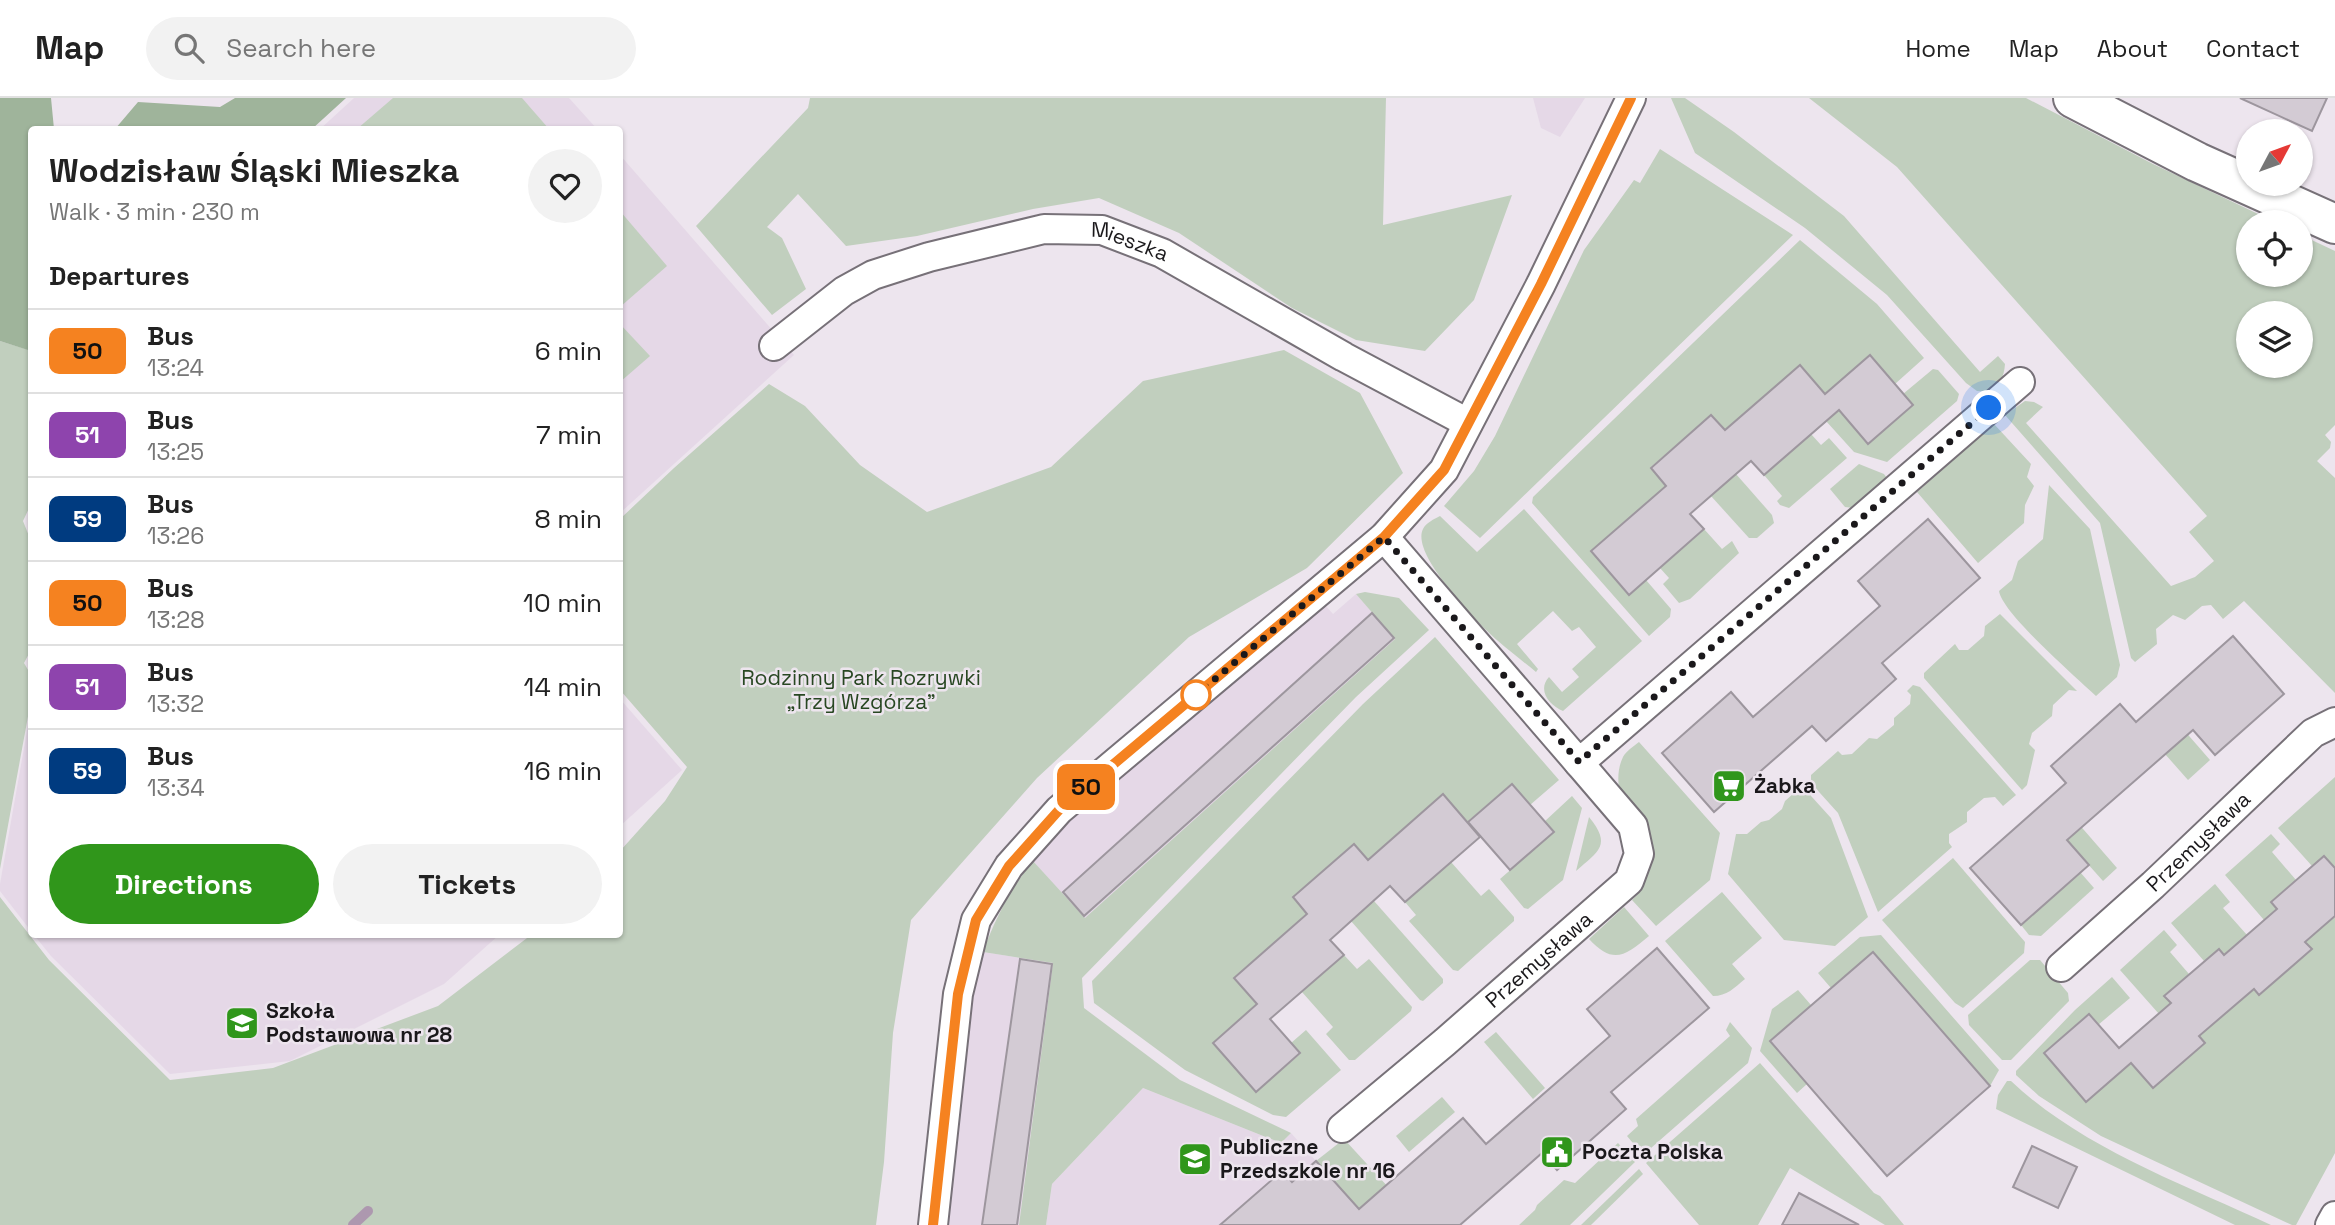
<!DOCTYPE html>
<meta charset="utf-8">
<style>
body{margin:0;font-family:"Space Grotesk",sans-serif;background:#f2f2f2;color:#222;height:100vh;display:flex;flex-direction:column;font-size:26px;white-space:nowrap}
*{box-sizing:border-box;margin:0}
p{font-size:23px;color:#767676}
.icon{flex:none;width:38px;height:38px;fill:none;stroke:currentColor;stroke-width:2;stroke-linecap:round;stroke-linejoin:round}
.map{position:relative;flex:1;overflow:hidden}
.drawer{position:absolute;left:28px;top:28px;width:595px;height:812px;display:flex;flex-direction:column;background:#fff;border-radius:7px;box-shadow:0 2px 5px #0004}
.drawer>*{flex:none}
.badge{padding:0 14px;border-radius:10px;font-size:24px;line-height:46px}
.needle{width:46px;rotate:49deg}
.controls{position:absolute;left:2236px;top:21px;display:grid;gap:14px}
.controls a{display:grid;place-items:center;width:77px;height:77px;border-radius:50%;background:#fff;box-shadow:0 2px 5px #0004;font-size:35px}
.you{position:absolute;width:35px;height:35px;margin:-18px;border:5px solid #fff;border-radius:50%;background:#1a73e8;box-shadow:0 0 0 10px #1a73e833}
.map>.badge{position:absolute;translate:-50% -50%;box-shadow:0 0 0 4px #fff}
h2{padding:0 21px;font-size:26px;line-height:63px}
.round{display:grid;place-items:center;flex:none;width:74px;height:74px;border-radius:37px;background:#f2f2f2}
.summary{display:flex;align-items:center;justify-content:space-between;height:119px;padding:0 21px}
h1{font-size:33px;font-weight:600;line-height:52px}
.cta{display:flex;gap:14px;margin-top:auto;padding:14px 21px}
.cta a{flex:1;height:80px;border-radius:42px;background:#30961b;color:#fff;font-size:28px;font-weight:600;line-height:80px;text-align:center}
.cta a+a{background:#f2f2f2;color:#222}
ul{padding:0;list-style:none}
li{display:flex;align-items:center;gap:21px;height:84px;padding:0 21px;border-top:2px solid #e0e0e0}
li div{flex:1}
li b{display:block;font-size:26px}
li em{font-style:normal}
li .badge{min-width:77px;font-weight:700;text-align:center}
header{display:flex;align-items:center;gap:42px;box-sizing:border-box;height:98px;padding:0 35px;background:#fff;border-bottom:2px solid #e0e0e0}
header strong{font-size:33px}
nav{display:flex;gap:38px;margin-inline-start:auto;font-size:24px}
.search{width:490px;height:63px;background:#f2f2f2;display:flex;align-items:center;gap:18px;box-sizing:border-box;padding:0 24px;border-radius:38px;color:#767676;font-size:26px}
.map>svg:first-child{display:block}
.built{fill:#e5d8e7}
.green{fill:#c1cfbe;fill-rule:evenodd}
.forest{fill:#9fb49b}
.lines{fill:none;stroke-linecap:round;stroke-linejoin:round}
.stream{stroke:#ad98af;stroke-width:10}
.building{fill:#d3cbd4;stroke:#9d969e;stroke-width:2}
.street-casing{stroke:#777178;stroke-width:32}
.secondary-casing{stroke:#777178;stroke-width:42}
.street{stroke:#fff;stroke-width:28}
.secondary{stroke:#fff;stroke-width:38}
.line-casing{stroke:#fff;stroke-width:16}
.line{stroke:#f58220;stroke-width:10}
.walk{stroke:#1a181b;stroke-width:7;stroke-dasharray:0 12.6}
.stop-dot{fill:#fff;stroke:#f58220;stroke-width:3.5}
.labels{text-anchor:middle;stroke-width:5;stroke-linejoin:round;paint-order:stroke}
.street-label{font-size:21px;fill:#1a181b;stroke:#ede5ee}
.park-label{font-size:21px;fill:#284722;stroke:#ede5ee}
.poi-label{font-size:21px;font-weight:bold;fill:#1a181b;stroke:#ede5ee;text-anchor:start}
</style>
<header>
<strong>Map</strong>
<div class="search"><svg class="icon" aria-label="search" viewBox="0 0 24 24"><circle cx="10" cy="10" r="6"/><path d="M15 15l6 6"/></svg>Search here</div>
<nav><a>Home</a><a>Map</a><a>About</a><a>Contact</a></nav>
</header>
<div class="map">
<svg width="2335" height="1127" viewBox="0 0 2335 1127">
<rect width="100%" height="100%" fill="#ede5ee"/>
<g class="built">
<polygon points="354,0 569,0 597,31 319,32"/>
<polygon points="1533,0 1585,0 1560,39 1541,30"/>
<polygon points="620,57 794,257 620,415"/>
<polygon points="1356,496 1396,541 1084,821 1033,763 1069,723 1325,507 1333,516"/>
<polygon points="620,601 682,672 620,728"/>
<polygon points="31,610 32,833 31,833 0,793 0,786"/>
<polygon points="34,837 499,837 444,886 290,963 170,976 51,858"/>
<polygon points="983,854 1053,865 1019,1127 948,1127 972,901"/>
<polygon points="1143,990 1281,1045 1291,1035 1373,1127 1046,1127 1052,1086"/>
</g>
<g class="green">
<polygon points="393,0 522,0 549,31 357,31"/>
<polygon points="810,0 1386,0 1383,127 1512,97 1474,202 1425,253 1356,242 1292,210 1179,135 1099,100 1033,111 917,138 846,148 798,96 767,129 782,140 806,191 772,217 696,128 808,10"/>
<path d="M1671 0H1685L1734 34 1844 118 1980 274 1998 258 2005 266C2004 280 2000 285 1989 294L1977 293 1966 285 1887 197 1805 130 1695 55Z"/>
<path d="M1809 0H2026L2153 66 2275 124H2249V177H2301V137L2335 153V327L2325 337 2331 344 2330 350 2317 363 2335 380V595L2244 503 2223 521 2211 507 2202 508 2185 522 2173 517 2156 531 2157 546 2135 564 2131 560 2100 425 2005 317 2025 303 2034 304 2043 309 2026 325 2171 488 2195 479 2214 463 2189 434 2207 418 1897 69ZM2249 215H2301V268H2249Z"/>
<polygon points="1660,51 1793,137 1480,440 1444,408 1474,373 1495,338 1584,152 1634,82 1640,85"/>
<polygon points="620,113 667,168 620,209"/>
<polygon points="1800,142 1877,206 1924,260 1895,286 1825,296 1800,268 1725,332 1711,317 1651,369 1666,388 1591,453 1629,496 1646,482 1671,511 1670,519 1649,538 1532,405 1533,399"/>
<polygon points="620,226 650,258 620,284"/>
<polygon points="0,243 32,253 32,404 23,423 31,443 31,552 24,565 31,577 31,602 0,771"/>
<polygon points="1284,252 1360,295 1403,375 1307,470 1189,539 1037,680 911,822 893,935 884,1064 876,1127 0,1127 0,799 49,862 170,982 273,970 438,908 531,837 620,836 620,753 665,703 687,669 620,592 620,421 674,370 769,286 805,308 860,367 927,414 1051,369 1143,283"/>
<polygon points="1933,271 1938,272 1959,296 1957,303 1887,364 1854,354 1826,323 1839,312 1869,345 1913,307 1903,296"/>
<polygon points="1994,326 2031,366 2027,379 2034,388 2025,407 2024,425 1978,465 1917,394"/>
<polygon points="1811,336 1821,347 1829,340 1847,360 1789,410 1780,407 1777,403 1782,398 1764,377"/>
<polygon points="1859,366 1884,376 1889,383 1853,410 1845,409 1830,391"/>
<polygon points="1736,376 1772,417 1774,425 1757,440 1749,440 1711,398"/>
<path d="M2049 387 2090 431 2120 567 2117 579 2096 598C2076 579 2002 515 1999 493L2012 482 2018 463 2043 441Z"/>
<path d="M1524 411 1642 543 1563 613C1549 607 1537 592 1549 579L1562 594 1579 579 1572 571 1596 549 1579 529 1572 533 1553 513 1517 546 1538 571 1536 574C1519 560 1500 546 1485 531 1469 514 1411 455 1423 431 1426 425 1434 421 1440 418L1477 454Z"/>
<polygon points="1704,431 1722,451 1732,443 1739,455 1690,501 1679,505 1663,486 1669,480 1660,470"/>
<path d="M1365 494 1399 500 1429 532 1356 599 1082 880 1084 910 1180 982 1291 1035 1281 1045 1143 990 1052 1086 1046 1127H1019L1053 865 983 854C995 821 1011 790 1033 763L1085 820 1395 541 1356 496Z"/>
<polygon points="2000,516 2077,593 2069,592 2053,607 2052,618 2032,635 2029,646 2035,652 2027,687 2022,692 1924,580 1924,575 1955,546 1959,552 1968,552 1984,538 1985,528"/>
<polygon points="1435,539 1559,682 1530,707 1511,686 1467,724 1443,696 1368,762 1353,746 1293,799 1307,816 1235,880 1257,906 1213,945 1256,994 1300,956 1291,945 1306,932 1341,972 1286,1019 1273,1017 1185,972 1094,905 1092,883 1363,606"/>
<polygon points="1913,587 1920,589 2016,697 2003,708 1995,699 1984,700 1967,714 1967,724 1949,736 1949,745 1952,749 1878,814 1838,715 1811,685 1811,677 1838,653 1842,657 1852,656 1869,640 1877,641 1894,627 1894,620 1910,606 1911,597 1907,593"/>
<polygon points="2183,631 2210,662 2188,682 2165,656"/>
<path d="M1639 644 1720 735 1710 782 1656 828 1632 802 1641 793 1648 769C1636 737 1607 692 1623 659 1626 653 1634 648 1639 644Z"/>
<polygon points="2335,679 2335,770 2324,758 2312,768 2278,730"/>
<polygon points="1802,688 1831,720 1868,819 1835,848 1784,842 1728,776 1736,736 1747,736 1761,724 1769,722 1782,711 1785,703"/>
<polygon points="1572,698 1582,710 1563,782 1528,811 1524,810 1500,781 1553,735 1544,724"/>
<path d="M1589 719C1612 747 1599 753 1576 773Z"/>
<polygon points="2077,724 2117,770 2103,783 2062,737"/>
<polygon points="2271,736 2280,746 2272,754 2296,782 2271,804 2277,811 2264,822 2225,777"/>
<polygon points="1953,760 2025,844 2024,855 1963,910 1955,905 1882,822"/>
<polygon points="1451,764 1481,798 1489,791 1514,819 1514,823 1458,873 1453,872 1409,823 1416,817 1405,804"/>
<polygon points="2080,774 2094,790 2041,838 2029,837 2021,827"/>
<polygon points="2215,786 2230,804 2223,810 2247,837 2224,857 2219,851 2204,863 2171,825"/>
<path d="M1722 794 1762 840 1732 866 1745 881C1734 890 1727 898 1713 898L1665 843Z"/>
<polygon points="1374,803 1443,881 1443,885 1423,903 1420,902 1351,823"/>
<path d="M1624 809 1649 838C1625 858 1613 867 1589 841Z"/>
<polygon points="2335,818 2335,1055 2296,1127 2292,1127 2101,1038 2039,998 2016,977 2016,973 2075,912 2112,879 2130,900 2098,927 2088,916 2044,955 2086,1004 2131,965 2205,945 2199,938 2254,891 2260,897 2312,851 2305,844"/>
<polygon points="2164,832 2177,847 2170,854 2189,876 2165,898 2171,905 2159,916 2120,872"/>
<polygon points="1881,837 1999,972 1990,988 1873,854 1831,890 1818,875 1860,839"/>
<polygon points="1344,857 1357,871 1369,861 1412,909 1411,913 1355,962 1349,962 1326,936 1333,929 1302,894"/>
<polygon points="2030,862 2040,862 2068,895 2069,903 2011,962 2002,962 1969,927 1968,917"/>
<polygon points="1798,892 1811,907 1770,943 1807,986 1797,995 1760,953 1772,911"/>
<polygon points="1730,924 1752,950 1748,965 1643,1057 1627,1038 1638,1028 1636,1021 1730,938 1726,932"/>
<polygon points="1496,934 1545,990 1533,1001 1484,944"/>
<polygon points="1760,965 1874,1095 1880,1098 1904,1127 1885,1127 1790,1070 1758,1127 1699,1127 1646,1065"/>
<path d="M2007 983H2011C2082 1050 2183 1086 2271 1127H2235L1996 1011 1998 997Z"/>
<polygon points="1442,999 1455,1014 1409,1054 1396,1038"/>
<polygon points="1344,1041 1389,1090 1365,1118 1316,1063"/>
<polygon points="1618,1045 1635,1064 1570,1127 1519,1127 1535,1112 1537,1107 1564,1082 1575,1085"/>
<polygon points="1639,1071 1643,1076 1591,1127 1581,1127"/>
</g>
<g class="forest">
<polygon points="0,0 51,0 54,31 32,32 31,253 0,243"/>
<polygon points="235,0 346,0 312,31 115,31 138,4 220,9"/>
</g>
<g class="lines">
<polyline class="stream" points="353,1127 368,1113"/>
</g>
<g class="building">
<polygon points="2240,0 2327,0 2312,33"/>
<polygon points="1870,257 1913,307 1868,346 1839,312 1764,377 1751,363 1690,416 1704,431 1629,497 1591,453 1666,388 1651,370 1711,317 1725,332 1800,267 1825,296"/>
<polygon points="1928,421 1980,480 1882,565 1896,581 1826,643 1812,628 1714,714 1662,655 1731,594 1753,619 1823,558 1880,508 1858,483"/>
<polygon points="1372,515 1394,540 1084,818 1063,794"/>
<polygon points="2233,538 2284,596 2215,657 2193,632 2138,680 2067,742 2089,767 2021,827 1970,770 2066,685 2051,668 2120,606 2136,624"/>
<polygon points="1512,686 1554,734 1510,772 1468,724"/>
<polygon points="1443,696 1480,739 1405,804 1390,788 1330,842 1344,857 1270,921 1300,955 1256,994 1213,945 1257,906 1234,880 1307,816 1293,799 1354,746 1368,762"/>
<polygon points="2324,758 2335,770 2335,818 2305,844 2312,851 2259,897 2254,891 2199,938 2205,945 2153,990 2131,965 2086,1004 2044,955 2089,916 2119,950 2171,905 2164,898 2219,851 2224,857 2277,811 2271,804"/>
<polygon points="1657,850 1709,910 1611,994 1626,1011 1557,1072 1542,1055 1460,1127 1220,1127 1282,1073 1292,1084 1316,1063 1359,1111 1463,1020 1486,1046 1610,938 1587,911"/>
<polygon points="1873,854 1990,988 1887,1078 1770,943"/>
<polygon points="1020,861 1052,866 1017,1127 982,1127"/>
<polygon points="2032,1048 2077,1069 2058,1110 2013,1089"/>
<polygon points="1799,1095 1859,1127 1782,1127"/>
</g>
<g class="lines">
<g class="street-casing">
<g id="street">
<path id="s1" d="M774 248 844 193 873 177 929 159 1044 131 1102 132 1162 155 1344 259 1468 325"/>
<polyline points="1384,439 1579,665 2020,284"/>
<path id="s2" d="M2061 869 2153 787 2313 635 2335 624"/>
<path id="s3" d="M1342 1030 1445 944 1629 783 1639 756 1633 728 1579 665"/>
<polyline points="933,1127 958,896 976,822 1009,768 1059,712 1384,439 1444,372 1541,186 1631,0"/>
<polyline points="2330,1127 2335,1118"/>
</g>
</g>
<g class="secondary-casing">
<polyline id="secondary" points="2073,0 2197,64 2335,126"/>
</g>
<use href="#street" class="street"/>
<use href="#secondary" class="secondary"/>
</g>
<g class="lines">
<g class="line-casing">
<polyline id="line" points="933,1127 958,896 976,822 1009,768 1059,712 1384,439 1444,372 1541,186 1631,0"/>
</g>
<use href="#line" class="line"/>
<polyline class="walk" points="1196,597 1384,439 1579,664 1989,310"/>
</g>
<defs>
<g id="supermarket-square" transform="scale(1.75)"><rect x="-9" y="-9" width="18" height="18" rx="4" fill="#30961b" stroke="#ede5ee"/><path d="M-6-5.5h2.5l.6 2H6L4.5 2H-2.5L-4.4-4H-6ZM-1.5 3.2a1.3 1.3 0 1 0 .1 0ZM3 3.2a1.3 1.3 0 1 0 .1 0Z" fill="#fff"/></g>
<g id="school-square" transform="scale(1.75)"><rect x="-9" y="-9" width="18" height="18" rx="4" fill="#30961b" stroke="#ede5ee"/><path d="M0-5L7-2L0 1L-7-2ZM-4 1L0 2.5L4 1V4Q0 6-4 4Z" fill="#fff"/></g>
<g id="civic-square" transform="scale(1.75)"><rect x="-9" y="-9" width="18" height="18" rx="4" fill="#30961b" stroke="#ede5ee"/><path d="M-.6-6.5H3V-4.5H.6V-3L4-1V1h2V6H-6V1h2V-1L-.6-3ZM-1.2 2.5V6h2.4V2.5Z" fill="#fff"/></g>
</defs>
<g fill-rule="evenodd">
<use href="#supermarket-square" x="1729" y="688"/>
<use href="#school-square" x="242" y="925"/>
<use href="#civic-square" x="1557" y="1054"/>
<use href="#school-square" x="1195" y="1061"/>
</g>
<circle class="stop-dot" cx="1196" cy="597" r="14"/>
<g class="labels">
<g class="street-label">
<text dy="7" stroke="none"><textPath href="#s1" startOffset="387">Mieszka</textPath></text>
<text dy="7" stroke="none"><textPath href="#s2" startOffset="186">Przemysława</textPath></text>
<text dy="7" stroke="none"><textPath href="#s3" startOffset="259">Przemysława</textPath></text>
</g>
<g class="park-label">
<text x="861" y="587">Rodzinny Park Rozrywki<tspan x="861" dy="24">„Trzy Wzgórza”</tspan></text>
</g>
<g class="poi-label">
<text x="1754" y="695">Żabka</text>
<text x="266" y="920">Szkoła<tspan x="266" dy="24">Podstawowa nr 28</tspan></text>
<text x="1220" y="1056">Publiczne<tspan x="1220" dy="24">Przedszkole nr 16</tspan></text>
<text x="1582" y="1061">Poczta Polska</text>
</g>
</g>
</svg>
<div class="controls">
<a><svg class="needle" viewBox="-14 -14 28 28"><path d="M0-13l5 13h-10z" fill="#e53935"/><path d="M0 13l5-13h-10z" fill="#767676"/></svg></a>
<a><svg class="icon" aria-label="locate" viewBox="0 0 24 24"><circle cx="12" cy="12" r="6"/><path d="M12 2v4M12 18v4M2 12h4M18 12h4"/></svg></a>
<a><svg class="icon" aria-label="layers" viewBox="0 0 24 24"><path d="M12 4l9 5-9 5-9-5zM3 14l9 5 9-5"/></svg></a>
</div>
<div class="you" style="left:1989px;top:310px"></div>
<b class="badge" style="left:1086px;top:689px;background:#f58220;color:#111">50</b>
<section class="drawer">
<div class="summary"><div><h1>Wodzisław Śląski Mieszka</h1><p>Walk · 3 min · 230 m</p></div><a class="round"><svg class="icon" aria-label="heart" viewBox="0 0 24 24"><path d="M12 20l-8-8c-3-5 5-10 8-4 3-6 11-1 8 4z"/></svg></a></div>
<h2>Departures</h2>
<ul>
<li><span class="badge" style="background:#f58220;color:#111">50</span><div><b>Bus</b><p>13:24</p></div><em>6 min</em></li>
<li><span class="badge" style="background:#8e44ad;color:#fff">51</span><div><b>Bus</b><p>13:25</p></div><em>7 min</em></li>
<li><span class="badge" style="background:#003b80;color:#fff">59</span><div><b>Bus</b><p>13:26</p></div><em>8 min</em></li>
<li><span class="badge" style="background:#f58220;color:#111">50</span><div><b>Bus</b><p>13:28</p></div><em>10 min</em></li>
<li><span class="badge" style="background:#8e44ad;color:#fff">51</span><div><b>Bus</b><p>13:32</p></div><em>14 min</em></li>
<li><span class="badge" style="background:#003b80;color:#fff">59</span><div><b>Bus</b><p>13:34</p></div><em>16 min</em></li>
</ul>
<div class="cta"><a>Directions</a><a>Tickets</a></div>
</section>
</div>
